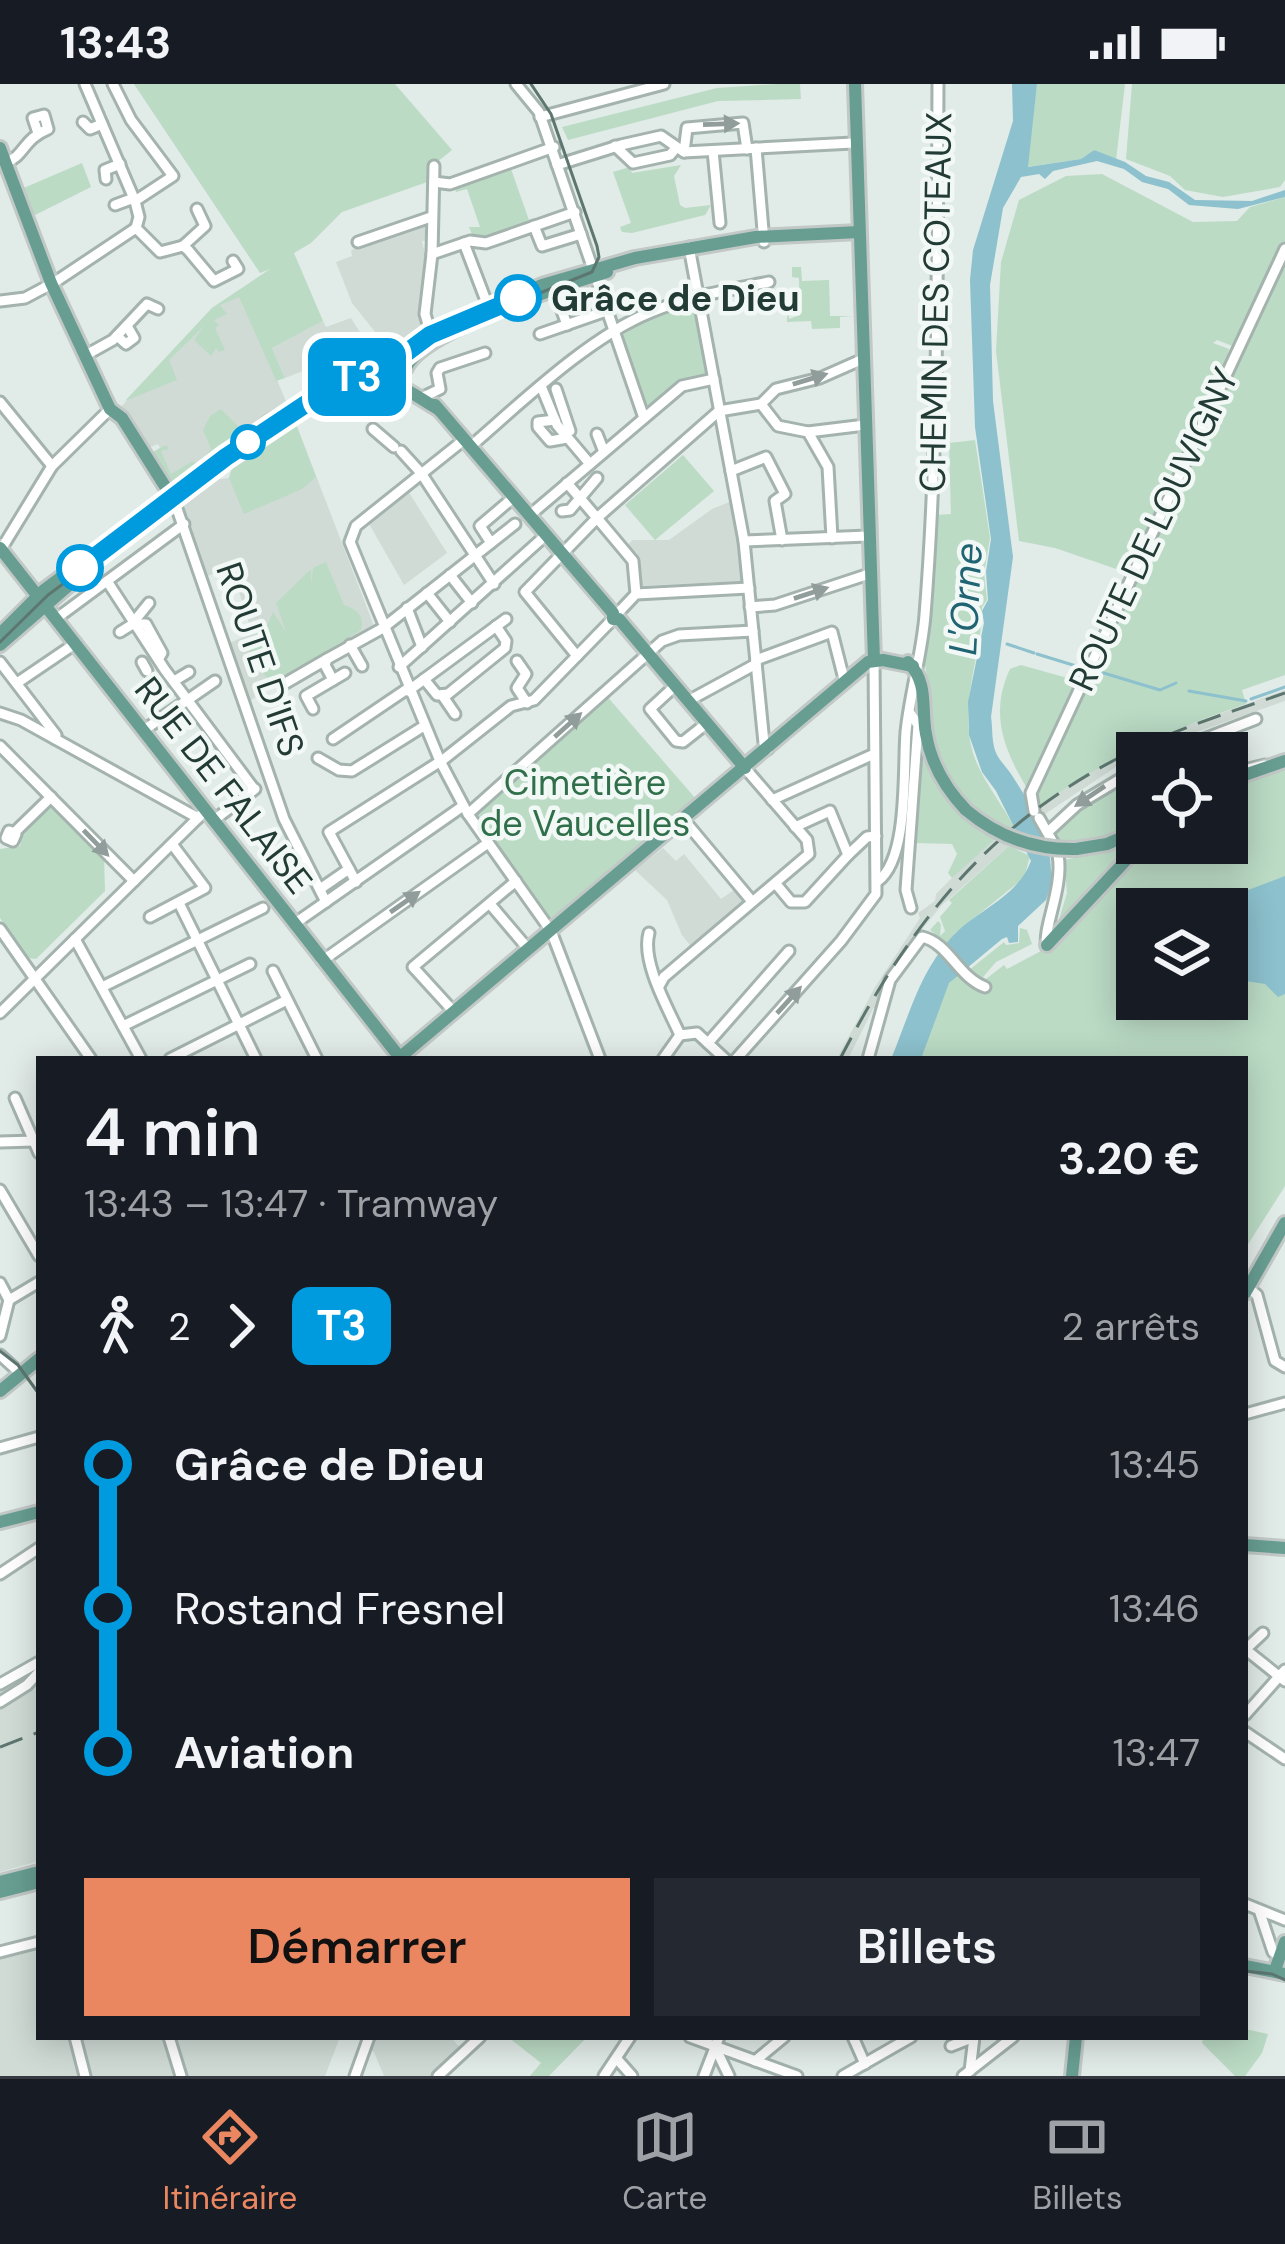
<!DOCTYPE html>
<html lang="fr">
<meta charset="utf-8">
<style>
body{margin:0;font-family:"DM Sans",sans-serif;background:#242831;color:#f1f3f6;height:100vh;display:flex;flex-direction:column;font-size:45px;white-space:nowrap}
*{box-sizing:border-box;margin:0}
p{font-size:39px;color:#9ea1a6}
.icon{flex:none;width:66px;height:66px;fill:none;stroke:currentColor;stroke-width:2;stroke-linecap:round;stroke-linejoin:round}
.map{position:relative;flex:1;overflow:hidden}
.sheet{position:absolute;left:36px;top:972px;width:1212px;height:984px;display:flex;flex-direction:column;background:#171b24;border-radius:0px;box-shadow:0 6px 30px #0003}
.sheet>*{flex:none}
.badge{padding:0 24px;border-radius:18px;font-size:42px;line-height:78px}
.buttons{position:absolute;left:1116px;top:648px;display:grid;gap:24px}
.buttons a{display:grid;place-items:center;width:132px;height:132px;border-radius:0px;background:#171b24;box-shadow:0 6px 30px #0003;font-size:60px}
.map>.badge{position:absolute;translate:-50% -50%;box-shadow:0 0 0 6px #fff}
.legs{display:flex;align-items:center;gap:18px;height:132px;padding:0 48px;font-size:39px}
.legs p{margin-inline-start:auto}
.summary{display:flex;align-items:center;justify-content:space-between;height:204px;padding:0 48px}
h1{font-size:66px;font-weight:600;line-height:90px}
.action{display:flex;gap:24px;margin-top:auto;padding:24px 48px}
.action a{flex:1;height:138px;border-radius:0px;background:#ea8660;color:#111;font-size:48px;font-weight:600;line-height:138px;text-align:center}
.action a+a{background:#242831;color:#f1f3f6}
ul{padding:0 48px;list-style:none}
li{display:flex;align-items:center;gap:42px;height:144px;font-size:45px}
li i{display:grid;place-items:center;width:18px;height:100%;margin:0 15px;background:currentColor}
li i::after{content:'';width:30px;height:30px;margin:-15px;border:9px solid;border-radius:50%;background:#171b24}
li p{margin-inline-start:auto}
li:first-child i{background:linear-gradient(#0000 50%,currentColor 0)}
li:last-child i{background:linear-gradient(currentColor 50%,#0000 0)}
.status{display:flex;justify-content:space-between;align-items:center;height:84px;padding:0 60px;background:#171b24;direction:ltr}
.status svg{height:33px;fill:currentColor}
.menu{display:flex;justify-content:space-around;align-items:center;height:168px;border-top:3px solid #363941;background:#171b24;font-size:33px;color:#9ea1a6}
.menu a{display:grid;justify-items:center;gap:6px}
.menu .current{color:#ea8660}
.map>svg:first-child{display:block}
.built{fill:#d0dbd6}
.green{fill:#bbdbc5;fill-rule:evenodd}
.water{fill:#8cc1cd}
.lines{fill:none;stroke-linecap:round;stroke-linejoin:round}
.stream{stroke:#8cc1cd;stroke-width:3}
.minor-casing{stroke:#a4b3ae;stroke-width:15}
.major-casing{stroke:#c1c8c6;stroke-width:18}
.minor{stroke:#fff;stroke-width:9}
.major{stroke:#689e92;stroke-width:12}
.tram{stroke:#5d7670;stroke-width:3}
.rail{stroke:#5d7670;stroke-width:3;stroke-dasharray:24 12;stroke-linecap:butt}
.major-bridge-casing{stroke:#c1c8c6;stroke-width:18;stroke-linecap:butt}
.major-bridge{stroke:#689e92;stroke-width:12}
.oneway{fill:#919d9a}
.line-1-casing{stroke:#fff;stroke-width:27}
.line-1{stroke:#009adf;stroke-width:18}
.stop-1-dot{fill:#fff;stroke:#009adf;stroke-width:6}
.labels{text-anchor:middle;stroke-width:9;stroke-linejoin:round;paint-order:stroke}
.stop-label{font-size:36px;font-weight:bold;fill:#233b35;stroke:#f2f8f5;text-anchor:start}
.street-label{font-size:36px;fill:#233b35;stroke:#f2f8f5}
.park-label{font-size:36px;fill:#2f6f4a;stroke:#f2f8f5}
.water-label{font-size:39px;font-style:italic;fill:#206373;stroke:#f2f8f5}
</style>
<div class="status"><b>13:43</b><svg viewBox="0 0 49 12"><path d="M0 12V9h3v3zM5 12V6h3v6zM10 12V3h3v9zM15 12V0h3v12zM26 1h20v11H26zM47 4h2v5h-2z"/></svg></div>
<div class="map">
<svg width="1285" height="1992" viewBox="0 0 1285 1992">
<rect width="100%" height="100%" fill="#e1ebe7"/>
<g class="built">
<polygon points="428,140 426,157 422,157 425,170 420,248 388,264 352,219 336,178 352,172 351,166"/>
<polygon points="239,206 288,322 250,345 241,342 239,353 177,401 153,368 160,364 158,360 148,364 120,324 212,224"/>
<polygon points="351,234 368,261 285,294 272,264 323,237 326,243"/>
<polygon points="296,340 374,542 246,619 231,574 234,572 226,560 252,550 244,522 230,483 205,493 181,424 213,396 229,394 233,381"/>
<polygon points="408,407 447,469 404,501 368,438"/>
<polygon points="732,417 743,497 638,502 637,469 625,463 633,456 669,456 712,425"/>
<polygon points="1285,606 1285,617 1137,669 1042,732 1036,725 1078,694 1147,656"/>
<polygon points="1010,742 1019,753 942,821 918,850 888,894 881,918 873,925 848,975 837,975 875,903 920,834 918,829 935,817 936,810 974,772"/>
<polygon points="663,764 676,777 684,770 721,815 738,803 750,817 693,865 682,851 667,816 635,786"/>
<polygon points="39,1572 39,1777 0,1788 0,1597"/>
<polygon points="39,1862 39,1953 340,1953 325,1992 0,1992 0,1873"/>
<polygon points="375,1953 451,1953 460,1964 430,1992 384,1992 374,1968 370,1966"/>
</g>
<g class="green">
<polygon points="134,0 395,0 452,66 431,83 430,97 342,128 311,159 294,169 323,237 272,264 285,294 273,298 276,296 239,213 220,221 227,230 214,236 219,241 215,244 225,266 219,268 216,264 211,272 194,256 205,241 169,276 177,296 125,317 212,224 270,185 260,189"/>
<polygon points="777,0 800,0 801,15 718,17 568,56 562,43 717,4"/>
<polygon points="1037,0 1125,0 1116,76 1094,66 1081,75 1027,83"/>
<polygon points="1132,0 1285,0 1285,96 1280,103 1223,113 1185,106 1170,92 1126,75"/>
<polygon points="82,79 91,103 29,134 19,106"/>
<polygon points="681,81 674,92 680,121 685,124 711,121 705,131 632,149 622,148 620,143 631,139 613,88 630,83 632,89"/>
<polygon points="505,85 511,85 530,139 481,156 473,153 469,143 480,143 467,105 456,108 454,102"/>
<polygon points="1102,90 1193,138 1237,137 1250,123 1285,113 1285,157 1235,263 1217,256 1213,259 1229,265 1228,270 1128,489 1055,464 1019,457 996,267 1001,178 1019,116 1066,92"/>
<path d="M1285 170V591L1242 606 1246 620C1169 646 1102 676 1036 725L1034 712Z"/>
<polygon points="792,183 801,183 802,197 829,196 830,232 853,232 840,233 840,244 812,245 811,237 787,238 788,206 789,235 800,231 799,194 792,193"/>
<polygon points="694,218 708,293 676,300 648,323 623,251 650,233"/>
<polygon points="221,325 240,344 239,353 175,402 169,400 153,368 166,361 169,365 161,367 171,390 191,378 199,379 211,365 203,346 210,332"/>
<polygon points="291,340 296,340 316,393 302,405 244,430 229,394 233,381"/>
<path d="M975 356 990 454 984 489 987 516 982 523C982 571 958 620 973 669 981 695 1001 718 1014 743L1003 748C970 724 937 696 930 653 925 627 931 603 924 577L936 431 951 430 949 359Z"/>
<polygon points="683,371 714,407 655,456 625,421"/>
<path d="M326 478 344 521C356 525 365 531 361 546L286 593 268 594 259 586 249 567 260 558 273 528 286 548 276 519 311 485V501L313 484Z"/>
<path d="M1021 581 1078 597 1028 706C1004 666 989 630 1010 585Z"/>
<polygon points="605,610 696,715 549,839 471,730"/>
<path d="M921 661C934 704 958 731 996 754L952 794 948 789 957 770 952 760 914 759Z"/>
<path d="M1285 683V1102L1245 1165V975H921L943 907 957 889 968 887 1004 858 1006 861 1019 859 1020 844 1027 846 1032 860 996 878 983 893 986 895 1004 881 1007 885 1060 857 1147 759H1227V705ZM1137 825H1227V915H1137Z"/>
<polygon points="1137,687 1137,744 1103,757 1058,762 1053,747 1064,734"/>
<polygon points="52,719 104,773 105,807 36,875 28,874 0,834 0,765 20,762 23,747"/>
<polygon points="1137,754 1137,759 1049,854 1051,842 1057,842 1067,809 1064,776 1104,768"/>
<polygon points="1009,762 1030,772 1024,794 954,850 948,860 930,846 938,837 941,840 940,852 945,847 940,833 952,819 949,816"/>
<polygon points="1245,1945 1268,1950 1262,1969 1245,1992 1235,1992 1202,1959 1203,1953 1245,1953"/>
<polygon points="508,1953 587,1953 549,1992 530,1992 541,1979"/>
</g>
<g class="water">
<path d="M1012 0H1037L1028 83 1081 75 1094 66 1125 78 1146 92 1169 98 1195 116 1252 117 1285 106V113L1238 125 1189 121 1168 105 1142 98 1124 85 1097 77 1053 87 1045 95 1039 90 1021 93 1003 124 990 201 993 317 1013 473 991 633C993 645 991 659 997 671 1000 677 1008 685 1013 693 1031 721 1051 753 1051 787L1055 791 1046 816 1018 842V858L1009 859 1007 853 1002 855 949 899 921 975H891C909 932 919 890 950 855 974 827 1017 815 1031 777L996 707 982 688 969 651 968 618 984 539 982 527 988 516 986 488 991 455 975 343 970 196 973 166 1013 37Z"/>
<polygon points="1285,792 1285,910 1278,913 1265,900 1227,894 1227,829 1248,806"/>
</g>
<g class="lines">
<g class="stream">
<polyline points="1007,560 1034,569"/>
<polyline points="1037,570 1086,585"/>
<polyline points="1097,587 1160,606 1176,599"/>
<polyline points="1189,607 1246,617"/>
<polyline points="1251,615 1285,603"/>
</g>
<g class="minor-casing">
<g id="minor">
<polyline points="85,0 135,117 139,133 136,144"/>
<polyline points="113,0 131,36 173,92 135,117"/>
<polyline points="516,0 539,28 644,334"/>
<polyline points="540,33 664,0"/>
<polyline points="83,38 90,45 102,40"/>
<polyline points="615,62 633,79 670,71 676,64"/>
<polyline points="756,64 764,158"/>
<polyline points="713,67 720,139"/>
<polyline points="684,68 687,44 743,39 747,65"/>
<path d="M5 79C24 73 23 55 48 45L44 31 33 34 38 49"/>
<polyline points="557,81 621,61 661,52 684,68 853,59"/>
<polyline points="106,95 105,86 120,80"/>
<polyline points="434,98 450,100 554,63"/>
<polyline points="115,121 134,114"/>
<polyline points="534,142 542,162 581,150"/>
<polyline points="136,144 160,168 183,162 188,166 214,197 238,185 233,177"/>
<polyline points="358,158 431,133"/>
<polyline points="464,159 488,222"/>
<polyline points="183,162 205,142 197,125"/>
<polyline points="689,163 744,457 764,659 768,665"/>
<polyline points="432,170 470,157 486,159 575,128"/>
<polyline points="555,207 567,241"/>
<polyline points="0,217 25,214 55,198 136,144"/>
<polyline points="540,250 609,226"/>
<polyline points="117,252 126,260 134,254 127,242"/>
<polyline points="432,254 425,230 432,170 434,82"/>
<polyline points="86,271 113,256 147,220 158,225"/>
<polyline points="541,302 557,341 590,380"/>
<polyline points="556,305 570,347 564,350"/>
<polyline points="421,314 440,305 437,289 440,284 485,269"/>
<polyline points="0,318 52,382"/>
<polyline points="761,320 778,342 808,348 828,383 832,454"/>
<polyline points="555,336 538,338 538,343 550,357 567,354"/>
<polyline points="373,345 394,363"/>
<polyline points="808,348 865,341"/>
<polyline points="597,350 604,368"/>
<polyline points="465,355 356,442 350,458 440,677 468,730 551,847 600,975"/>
<path d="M471 362C522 318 589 253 651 228 689 212 729 206 769 198"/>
<polyline points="401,367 421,389 494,500"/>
<polyline points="731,387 766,373 785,410 775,417 782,456"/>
<polyline points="567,399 597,434 719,327 761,320 776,305 820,294 863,275"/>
<polyline points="175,419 284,735 326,818"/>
<polyline points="562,427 570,426 597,394"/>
<polyline points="530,431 682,302 714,295"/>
<polyline points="744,457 868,452"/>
<polyline points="491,459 480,442 514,413"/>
<polyline points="0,467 52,382 110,325"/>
<polyline points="450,491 472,519"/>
<polyline points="107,497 165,586 254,705"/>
<polyline points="427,509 450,538"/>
<polyline points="750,523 775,521 869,490"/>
<polyline points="407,524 422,563"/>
<polyline points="618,529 636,510 749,504"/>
<polyline points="57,534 184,440"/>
<polyline points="136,535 149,519"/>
<polyline points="137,540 146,540 162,569 159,574"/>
<polyline points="120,548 136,538"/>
<polyline points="350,561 362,582"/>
<polyline points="577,572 525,508 597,434 633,477 636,510"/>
<polyline points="756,576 832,548 845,599"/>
<polyline points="517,577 526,590 517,604 527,619"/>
<polyline points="0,578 56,651 55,655"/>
<polyline points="142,578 147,587"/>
<polyline points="399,583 546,451"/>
<polyline points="424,595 437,611 448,610 505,564 506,557 496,542"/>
<polyline points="333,596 325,581 327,575 383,544 515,440"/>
<polyline points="174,597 189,588"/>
<polyline points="17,599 76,559"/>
<polyline points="284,600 327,575"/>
<polyline points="675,602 650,625 676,657 683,658 707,639"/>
<polyline points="408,607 506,535"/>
<polyline points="442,611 455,630"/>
<polyline points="688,617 756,580"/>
<polyline points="313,625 306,612 345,589"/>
<polyline points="0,629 21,636 198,734"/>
<polyline points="910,629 918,641 906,806 911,824"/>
<polyline points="144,646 215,597"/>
<polyline points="333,655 407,605"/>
<polyline points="0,662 134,797"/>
<polyline points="1168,669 1256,635"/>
<polyline points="318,674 339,686 352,687 424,642"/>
<polyline points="1227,690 1265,681"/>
<polyline points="772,716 874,670"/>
<polyline points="1034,727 1031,709 1285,165"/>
<polyline points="468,730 662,557 679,551 753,547"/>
<polyline points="1039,734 1055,762"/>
<polyline points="214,736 255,705"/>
<polyline points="684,736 750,815"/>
<polygon points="9,747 16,750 13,757 6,754"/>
<polyline points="1049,747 1077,721 1137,685"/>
<polyline points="15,748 51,713"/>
<polyline points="848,771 867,753 876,752"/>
<path d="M878 797C909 774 903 685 906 648 910 609 922 570 925 531 939 355 937 177 938 0"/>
<polyline points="356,798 329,748 444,675 511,622 534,616 613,535"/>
<polyline points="776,800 791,818 805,818 848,771 830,727 795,743"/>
<polyline points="320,805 349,785"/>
<polyline points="179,819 256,975"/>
<polyline points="490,820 529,866"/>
<polyline points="150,833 205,804 172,760"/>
<polyline points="294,840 463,722"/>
<polyline points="0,845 91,975"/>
<path d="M649 849C641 878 668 924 680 951"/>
<polyline points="75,855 141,975"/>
<path d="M1047 861C1042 846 1064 803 1058 771"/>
<polyline points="322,877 488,759"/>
<polyline points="273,887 317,975"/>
<polyline points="659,902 664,893 809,770 807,756 745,684"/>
<polyline points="102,903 263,824"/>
<polyline points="454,928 413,883 516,797"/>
<polyline points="0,929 206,726"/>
<polyline points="123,942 250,880"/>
<polyline points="680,951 697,949 725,975"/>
<polyline points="708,959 789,867"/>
<polyline points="170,975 287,916"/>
<polyline points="663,975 680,951"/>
<polyline points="736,975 841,857 876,810 874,576"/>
<path d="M868 975 890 896 922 853C949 859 958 893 985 903"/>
<polyline points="15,1014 39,1069"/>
<polyline points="0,1058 35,1057"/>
<polyline points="0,1106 39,1172"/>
<polyline points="0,1199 9,1216 0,1252"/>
<polyline points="1245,1201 1257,1211 1275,1277 1285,1283"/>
<polyline points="9,1216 39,1198"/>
<polyline points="0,1271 21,1290"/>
<polyline points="1245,1330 1285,1319"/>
<polyline points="0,1364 39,1353"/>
<polyline points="0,1490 39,1464"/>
<polyline points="1245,1565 1285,1597"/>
<polyline points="1246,1565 1263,1549"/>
<polyline points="0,1600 39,1578"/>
<polyline points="0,1618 27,1601 39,1588"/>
<polyline points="1245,1631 1285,1586"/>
<polyline points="1245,1648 1285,1675"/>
<polyline points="1245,1820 1285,1836"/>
<polyline points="1260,1829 1273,1868 1281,1874"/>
<polyline points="0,1868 39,1858"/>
<polyline points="75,1953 85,1992"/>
<polyline points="169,1953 181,1992"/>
<polyline points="690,1953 797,1992"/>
<polyline points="853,1953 865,1980"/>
<polyline points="951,1962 974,1953"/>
<polyline points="715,1963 729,1992"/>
<polyline points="617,1975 632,1992"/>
<polyline points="755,1977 784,1953"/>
<polyline points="970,1987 974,1953"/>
<polyline points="355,1992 369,1953"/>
<polyline points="438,1992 480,1953"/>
<polyline points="604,1992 630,1953"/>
<polyline points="704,1992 719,1953"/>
<polyline points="843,1992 911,1953"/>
<polyline points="963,1992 1013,1953"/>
</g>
</g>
<g class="major-casing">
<g id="major">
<polyline points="855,0 874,576"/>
<polyline points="0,64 51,199 110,325 122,334 173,415"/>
<path d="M406 284C422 247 565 201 607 188"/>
<path d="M359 297C392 291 410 309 438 325"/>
<polyline points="435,321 613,529 613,535 619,535 745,684"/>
<polyline points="227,378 319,316"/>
<polyline points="150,436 196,402"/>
<polyline points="0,464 401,975"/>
<polyline points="0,550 44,506 269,338 340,296 376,285 447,240 542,201 635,174 756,153 859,148"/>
<polyline points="0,561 105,470"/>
<path d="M908 578C929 599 921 624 926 650 931 680 945 704 966 726"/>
<polyline points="1227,697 1285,677"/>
<polyline points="1076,765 1107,760 1137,747"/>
<polyline points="1047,861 1142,759"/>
<polyline points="398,975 868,578 883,576 913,582"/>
<polyline points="1245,1209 1285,1139"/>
<polyline points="0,1307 39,1275"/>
<polyline points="0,1438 39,1428"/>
<polyline points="1245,1461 1285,1464"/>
<polyline points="0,1798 39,1788"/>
<polyline points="0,1808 39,1798"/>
<polyline points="1245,1882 1285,1890"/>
<polyline points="1275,1886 1285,1858"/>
<polyline points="1072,1992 1076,1953"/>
</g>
</g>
<use href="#minor" class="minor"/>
<use href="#major" class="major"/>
<g class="tram">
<polyline points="0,558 48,511 295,328 343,300 389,286 441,249 592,188 599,173 597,162 551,30 531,0"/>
<polyline points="0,1267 18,1281 39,1310"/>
<polyline points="1245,1887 1272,1890 1285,1896"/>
</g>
<g class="rail">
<path d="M840 975C914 832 997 729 1147 660 1192 640 1239 625 1285 609"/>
<polyline points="0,1663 39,1648"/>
</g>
<g class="major-bridge-casing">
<path id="major-bridge" d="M966 726C998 753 1033 766 1076 765"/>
</g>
<use href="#major-bridge" class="major-bridge"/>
</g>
<defs><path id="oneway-solid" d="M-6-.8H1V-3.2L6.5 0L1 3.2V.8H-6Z" transform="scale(3)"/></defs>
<g class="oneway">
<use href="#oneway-solid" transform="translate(721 40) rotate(-2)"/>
<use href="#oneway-solid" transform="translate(810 295) rotate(-17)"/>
<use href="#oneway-solid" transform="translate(811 509) rotate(-18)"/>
<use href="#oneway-solid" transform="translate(568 641) rotate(-42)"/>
<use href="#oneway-solid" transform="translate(1090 712) rotate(146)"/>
<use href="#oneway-solid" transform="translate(96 759) rotate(46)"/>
<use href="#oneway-solid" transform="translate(405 818) rotate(-35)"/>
<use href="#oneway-solid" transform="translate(789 916) rotate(-48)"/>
</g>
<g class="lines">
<g class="line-1-casing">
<polyline id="line-1" points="80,484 226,373 327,306 383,286 430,251 518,214"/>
</g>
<use href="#line-1" class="line-1"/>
</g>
<g class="stop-1-dot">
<circle cx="518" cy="214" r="21"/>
<circle cx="248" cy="358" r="15"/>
<circle cx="80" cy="484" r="21"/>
</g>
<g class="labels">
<g class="stop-label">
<text x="551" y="227">Grâce de Dieu</text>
</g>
<g class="street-label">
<text transform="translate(935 218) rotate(-89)" y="13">CHEMIN DES COTEAUX</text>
<text transform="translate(1153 445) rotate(-65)" y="13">ROUTE DE LOUVIGNY</text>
<text transform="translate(261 575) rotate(71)" y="13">ROUTE D'IFS</text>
<text transform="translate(224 701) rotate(52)" y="13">RUE DE FALAISE</text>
</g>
<g class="park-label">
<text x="585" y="711">Cimetière<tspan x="585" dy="41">de Vaucelles</tspan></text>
</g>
<g class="water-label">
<text transform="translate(965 515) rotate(-87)" y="14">L'Orne</text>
</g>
</g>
</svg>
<div class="buttons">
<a><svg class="icon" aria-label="locate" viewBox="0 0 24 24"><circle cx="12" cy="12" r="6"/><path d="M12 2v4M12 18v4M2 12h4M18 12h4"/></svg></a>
<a><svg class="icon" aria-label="layers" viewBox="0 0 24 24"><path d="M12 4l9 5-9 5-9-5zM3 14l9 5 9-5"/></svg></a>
</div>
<b class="badge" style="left:357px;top:293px;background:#009adf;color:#fff">T3</b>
<section class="sheet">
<div class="summary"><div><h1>4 min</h1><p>13:43 – 13:47 · Tramway</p></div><b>3.20 €</b></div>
<div class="legs"><svg class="icon" aria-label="walk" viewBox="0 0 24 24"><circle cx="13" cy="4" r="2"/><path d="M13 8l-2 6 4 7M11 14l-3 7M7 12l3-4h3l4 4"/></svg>2<svg class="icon" aria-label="forward" viewBox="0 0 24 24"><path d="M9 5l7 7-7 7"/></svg><b class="badge" style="background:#009adf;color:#fff">T3</b><p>2 arrêts</p></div>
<ul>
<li><i style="color:#009adf"></i><b>Grâce de Dieu</b><p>13:45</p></li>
<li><i style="color:#009adf"></i><span>Rostand Fresnel</span><p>13:46</p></li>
<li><i style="color:#009adf"></i><b>Aviation</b><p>13:47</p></li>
</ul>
<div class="action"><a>Démarrer</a><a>Billets</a></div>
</section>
</div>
<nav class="menu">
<a class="current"><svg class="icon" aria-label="directions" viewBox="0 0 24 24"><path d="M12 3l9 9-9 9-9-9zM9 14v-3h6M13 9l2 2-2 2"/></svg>Itinéraire</a>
<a><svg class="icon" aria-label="map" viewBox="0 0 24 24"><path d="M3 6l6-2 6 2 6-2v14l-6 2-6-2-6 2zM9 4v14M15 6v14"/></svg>Carte</a>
<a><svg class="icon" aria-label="tickets" viewBox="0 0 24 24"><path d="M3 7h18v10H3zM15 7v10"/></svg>Billets</a>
</nav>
